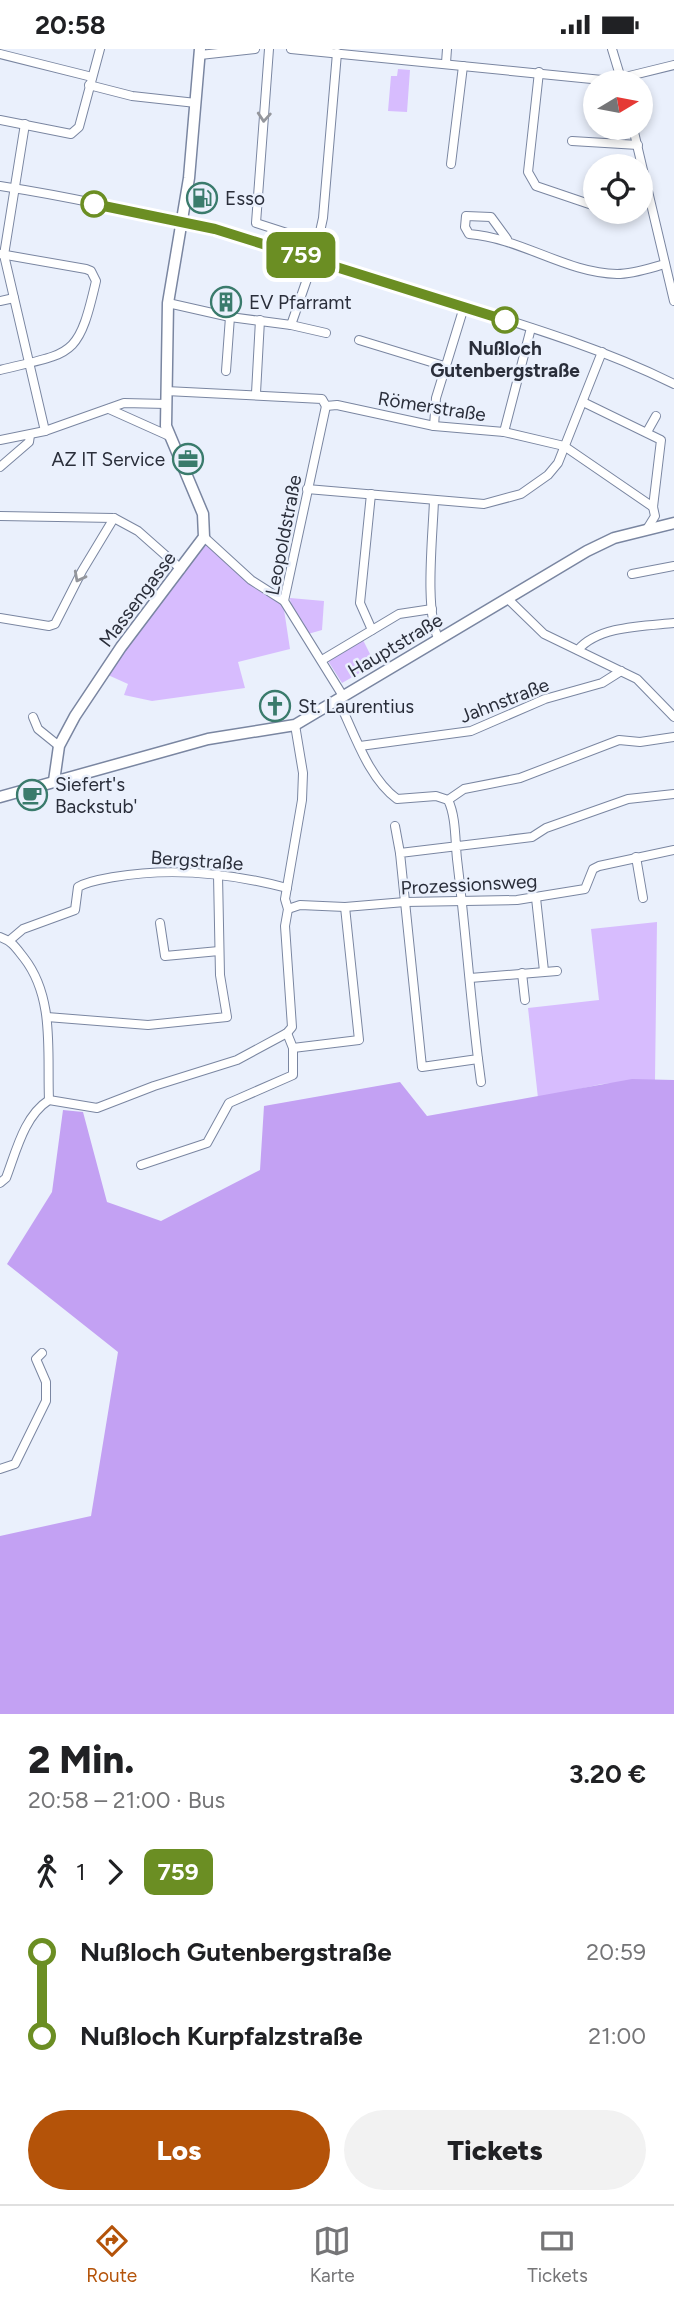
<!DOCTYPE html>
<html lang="de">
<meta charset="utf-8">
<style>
body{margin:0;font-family:Figtree,sans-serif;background:#f2f2f2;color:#202124;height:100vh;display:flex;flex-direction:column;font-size:26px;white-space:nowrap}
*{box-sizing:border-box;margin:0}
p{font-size:23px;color:#757577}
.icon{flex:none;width:38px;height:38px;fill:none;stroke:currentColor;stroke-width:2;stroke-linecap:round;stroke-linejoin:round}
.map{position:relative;height:1665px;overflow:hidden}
.side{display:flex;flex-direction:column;background:#fff;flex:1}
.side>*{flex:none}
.badge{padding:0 14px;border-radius:10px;font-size:24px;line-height:46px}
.needle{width:46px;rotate:80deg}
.controls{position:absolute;left:583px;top:21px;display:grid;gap:14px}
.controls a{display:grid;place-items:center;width:70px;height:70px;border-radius:50%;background:#fff;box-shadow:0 4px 10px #0003;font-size:35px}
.map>.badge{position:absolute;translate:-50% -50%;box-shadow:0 0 0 4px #fff}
.legs{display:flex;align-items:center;gap:10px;height:77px;padding:0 28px;font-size:23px}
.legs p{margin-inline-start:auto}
.head{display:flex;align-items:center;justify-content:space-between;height:119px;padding:0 28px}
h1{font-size:38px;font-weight:800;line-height:52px}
.cta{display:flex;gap:14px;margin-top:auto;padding:14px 28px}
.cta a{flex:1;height:80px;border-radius:42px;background:#b45309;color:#fff;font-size:28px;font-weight:800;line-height:80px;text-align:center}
.cta a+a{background:#f2f2f2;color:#202124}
ul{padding:0 28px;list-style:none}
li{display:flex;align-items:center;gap:24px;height:84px;font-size:26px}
li i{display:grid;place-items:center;width:10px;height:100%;margin:0 9px;background:currentColor}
li i::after{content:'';width:18px;height:18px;margin:-9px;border:5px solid;border-radius:50%;background:#fff}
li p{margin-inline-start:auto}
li:first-child i{background:linear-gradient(#0000 50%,currentColor 0)}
li:last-child i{background:linear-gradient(currentColor 50%,#0000 0)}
.status{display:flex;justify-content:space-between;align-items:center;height:49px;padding:0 35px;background:#fff;direction:ltr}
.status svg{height:19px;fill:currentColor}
.menu{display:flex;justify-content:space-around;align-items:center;height:98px;border-top:2px solid #e0e0e0;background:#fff;font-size:19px;color:#757577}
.menu a{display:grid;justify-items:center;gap:4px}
.menu .current{color:#b45309}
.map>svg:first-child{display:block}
.green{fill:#d7bcfe}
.forest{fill:#c3a1f3}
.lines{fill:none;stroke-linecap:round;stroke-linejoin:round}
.street-casing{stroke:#7a86a1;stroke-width:10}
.secondary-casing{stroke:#7a86a1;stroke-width:13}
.street{stroke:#fff;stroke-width:8}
.secondary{stroke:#fff;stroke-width:10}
.oneway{stroke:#94969c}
.line-1-casing{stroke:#fff;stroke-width:16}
.line-1{stroke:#6b8e23;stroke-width:10}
.stop-1-dot{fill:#fff;stroke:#6b8e23;stroke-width:3.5}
.labels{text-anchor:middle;stroke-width:5;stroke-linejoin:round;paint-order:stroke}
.poi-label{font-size:19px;fill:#2a2e3a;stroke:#eaf0fc;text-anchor:start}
.stop-label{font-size:19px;font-weight:bold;fill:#2a2e3a;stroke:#eaf0fc}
.street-label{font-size:19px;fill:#2a2e3a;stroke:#eaf0fc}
</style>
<div class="status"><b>20:58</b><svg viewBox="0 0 49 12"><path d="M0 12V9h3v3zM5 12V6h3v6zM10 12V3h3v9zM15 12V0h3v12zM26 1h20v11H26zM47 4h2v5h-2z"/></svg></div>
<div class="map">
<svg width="674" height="1665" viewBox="0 0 674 1665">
<rect width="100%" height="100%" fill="#eaf0fc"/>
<g class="green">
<polygon points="398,20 410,21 407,63 388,62 391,27 397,27"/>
<polygon points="206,494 283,554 290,600 238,613 245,639 152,652 124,646 128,635 108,626 118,607"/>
<polygon points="290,549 324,552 322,581 308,585 291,559"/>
<polygon points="363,591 375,615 342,634 328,612"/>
<polygon points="657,873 655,1031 602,1035 538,1049 528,959 599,951 591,880"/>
</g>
<polygon class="forest" points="632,1030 674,1031 674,1665 0,1665 0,1487 91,1467 118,1303 7,1215 52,1143 63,1061 83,1063 107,1153 161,1172 260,1121 264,1057 400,1033 427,1067"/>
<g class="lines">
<g class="street-casing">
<g id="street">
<polyline points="269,0 256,174 318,194"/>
<polyline points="291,0 622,33"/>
<polyline points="612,0 622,33"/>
<polyline points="0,5 92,28"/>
<polyline points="200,6 255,0"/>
<polyline points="446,14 447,0"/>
<polyline points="539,23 528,123 536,137 595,157"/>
<polyline points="621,29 674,16"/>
<polyline points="89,36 132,47 196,54"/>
<polyline points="0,71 71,85 79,78 100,0"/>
<polyline points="25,75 4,206 45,382"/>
<polyline points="633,79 674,252"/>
<polyline points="572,92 638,96"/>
<polyline points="451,115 463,17"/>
<path d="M0 137C142 159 279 198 415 242 503 270 591 294 674 335"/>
<path d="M507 190 491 168 466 167 465 178 469 185C521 189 566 224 617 225 633 225 650 219 665 215"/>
<path d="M0 205 86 220 91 222 96 232C78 310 73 303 0 321"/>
<polyline points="0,252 14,249"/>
<polyline points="168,254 230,268 291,276 314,210 323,169 337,4"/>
<polyline points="291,276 326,284"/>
<polyline points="359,291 444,317"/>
<polyline points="226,322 230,268"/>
<polyline points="166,342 322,350 326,357 337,356 434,377 504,383 564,397 653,458"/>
<polyline points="256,344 260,271"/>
<polyline points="583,353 661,391 653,458 655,467 647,480"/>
<polyline points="326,357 284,552 343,647"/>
<polyline points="109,360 167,386"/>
<polyline points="434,377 436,349 464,258"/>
<polyline points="504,383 531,279"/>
<polyline points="647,383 656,367"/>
<polyline points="0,391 45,382 124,354 166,355"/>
<polyline points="0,418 29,393 30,386"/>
<polyline points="307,440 484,455 521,445 548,426 558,414 602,303"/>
<polyline points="371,445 360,554 372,581"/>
<path d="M434 451C433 485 424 563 439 591"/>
<polyline points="0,467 114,469 138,482 181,520"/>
<polyline points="204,488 251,531 284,552"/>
<polyline points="632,525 674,517"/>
<polyline points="507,549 544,585 637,630 674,668"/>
<polyline points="0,569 49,577 55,575 82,522 114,469"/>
<path d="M578 601C598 577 644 577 674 574"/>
<polyline points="322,611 399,565 432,560"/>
<path d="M338 651C354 683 368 729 397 750L436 747 448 751C456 767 455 791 457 810 465 876 470 944 478 1010L422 1018 400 804 532 788 546 779 628 750 674 745"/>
<polyline points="33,668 38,680 59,697"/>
<polyline points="360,697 471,682 545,650 602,634 621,622"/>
<polyline points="448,751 464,740 520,729 619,691 640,693 674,688"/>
<polyline points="395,777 400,804"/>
<polyline points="636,808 643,849"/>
<polyline points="536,849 544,922"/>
<polyline points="288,860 300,856 345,858 405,853 517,851 585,840 593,820 599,817 674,801"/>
<polyline points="160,874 165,907 219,902"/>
<path d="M0 888C12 892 16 899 24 909 55 949 47 1003 49 1051"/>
<path d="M10 891 23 880 75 861 78 838C88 832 103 830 114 828 172 818 230 824 287 839"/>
<polyline points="522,924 525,951"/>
<polyline points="470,929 557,922"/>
<polyline points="47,968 148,976 227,968 220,926 218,826"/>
<polyline points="293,999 359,991 345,858"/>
<polyline points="478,1010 481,1033"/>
<polyline points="49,1051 97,1059 154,1037 237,1011 287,984 292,978 285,877 288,860 285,850 302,751 303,724 295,676"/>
<polyline points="141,1116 207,1094 229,1054 293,1026 293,999 287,984"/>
<path d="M0 1134 6 1129C16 1103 24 1067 49 1051"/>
<polyline points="0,1420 15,1415 46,1352 46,1333 36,1310 42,1304"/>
</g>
</g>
<g class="secondary-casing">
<g id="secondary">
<polyline points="54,732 59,697 75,667 121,598 204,488 203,465 166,377 168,254 189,129 200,0"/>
<polyline points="0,748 208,690 295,676 587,502 614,489 674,474"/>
</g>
</g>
<use href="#street" class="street"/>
<use href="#secondary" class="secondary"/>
</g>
<defs><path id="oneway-chevron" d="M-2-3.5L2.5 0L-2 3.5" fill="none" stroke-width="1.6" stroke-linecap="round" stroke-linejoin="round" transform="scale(1.75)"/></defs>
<g class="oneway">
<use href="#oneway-chevron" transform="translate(264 68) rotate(94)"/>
<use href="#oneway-chevron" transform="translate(79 528) rotate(118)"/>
</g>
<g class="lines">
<g class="line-1-casing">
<polyline id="line-1" points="94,155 215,180 505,271"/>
</g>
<use href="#line-1" class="line-1"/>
</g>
<defs>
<g id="fuel-ring" transform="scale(1.575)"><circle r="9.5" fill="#eaf0fc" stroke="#3a7b6c" stroke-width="1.5"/><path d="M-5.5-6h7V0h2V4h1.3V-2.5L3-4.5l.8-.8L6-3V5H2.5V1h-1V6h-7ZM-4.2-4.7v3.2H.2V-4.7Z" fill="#3a7b6c"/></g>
<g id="building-ring" transform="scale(1.575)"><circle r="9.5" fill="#eaf0fc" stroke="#3a7b6c" stroke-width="1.5"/><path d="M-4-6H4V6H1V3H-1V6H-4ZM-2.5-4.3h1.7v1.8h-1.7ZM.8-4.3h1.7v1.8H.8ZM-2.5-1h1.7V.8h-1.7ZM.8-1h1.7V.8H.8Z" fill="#3a7b6c"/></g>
<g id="office-ring" transform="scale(1.575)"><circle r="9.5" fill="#eaf0fc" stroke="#3a7b6c" stroke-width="1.5"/><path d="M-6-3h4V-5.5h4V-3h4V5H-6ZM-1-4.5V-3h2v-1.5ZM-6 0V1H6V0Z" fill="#3a7b6c"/></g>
<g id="church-ring" transform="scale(1.575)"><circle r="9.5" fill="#eaf0fc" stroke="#3a7b6c" stroke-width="1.5"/><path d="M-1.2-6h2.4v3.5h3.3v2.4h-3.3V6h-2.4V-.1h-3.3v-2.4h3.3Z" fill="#3a7b6c"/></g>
<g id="cafe-ring" transform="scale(1.575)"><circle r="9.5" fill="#eaf0fc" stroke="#3a7b6c" stroke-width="1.5"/><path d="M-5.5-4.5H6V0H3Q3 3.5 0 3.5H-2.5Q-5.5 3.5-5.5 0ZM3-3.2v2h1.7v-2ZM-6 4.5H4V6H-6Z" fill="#3a7b6c"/></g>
</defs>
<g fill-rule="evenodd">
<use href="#fuel-ring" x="202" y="149"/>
<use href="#building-ring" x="226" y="253"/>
<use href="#office-ring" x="188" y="410"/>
<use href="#church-ring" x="275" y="657"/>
<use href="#cafe-ring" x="32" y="746"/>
</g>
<g class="stop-1-dot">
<circle cx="94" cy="155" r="12"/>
<circle cx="505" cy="271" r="12"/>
</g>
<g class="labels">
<g class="poi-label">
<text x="225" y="156">Esso</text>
<text x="249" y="260">EV Pfarramt</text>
<text x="165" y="417" text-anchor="end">AZ IT Service</text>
<text x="298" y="664">St. Laurentius</text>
<text x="55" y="742">Siefert's<tspan x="55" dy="22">Backstub'</tspan></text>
</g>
<g class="stop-label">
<text x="505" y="306">Nußloch<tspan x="505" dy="22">Gutenbergstraße</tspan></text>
</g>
<g class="street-label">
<text transform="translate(432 357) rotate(9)" y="7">Römerstraße</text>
<text transform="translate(283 486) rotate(-79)" y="7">Leopoldstraße</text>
<text transform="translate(137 550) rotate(-53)" y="7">Massengasse</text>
<text transform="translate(395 596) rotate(-31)" y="7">Hauptstraße</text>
<text transform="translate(504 651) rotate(-21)" y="7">Jahnstraße</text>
<text transform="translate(197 811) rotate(4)" y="7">Bergstraße</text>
<text transform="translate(469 835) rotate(-3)" y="7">Prozessionsweg</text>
</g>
</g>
</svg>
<div class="controls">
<a><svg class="needle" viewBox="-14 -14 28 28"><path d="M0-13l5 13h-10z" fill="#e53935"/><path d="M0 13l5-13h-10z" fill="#757577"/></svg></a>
<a><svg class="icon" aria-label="locate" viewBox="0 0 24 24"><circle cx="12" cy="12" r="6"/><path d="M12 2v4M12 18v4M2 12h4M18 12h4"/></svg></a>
</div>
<b class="badge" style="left:301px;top:206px;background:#6b8e23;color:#fff">759</b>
</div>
<section class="side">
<div class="head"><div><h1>2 Min.</h1><p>20:58 – 21:00 · Bus</p></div><b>3.20 €</b></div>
<div class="legs"><svg class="icon" aria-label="walk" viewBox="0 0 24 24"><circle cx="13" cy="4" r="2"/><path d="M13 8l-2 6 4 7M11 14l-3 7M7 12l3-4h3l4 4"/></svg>1<svg class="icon" aria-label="forward" viewBox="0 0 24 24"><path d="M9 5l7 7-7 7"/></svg><b class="badge" style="background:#6b8e23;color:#fff">759</b></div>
<ul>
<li><i style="color:#6b8e23"></i><b>Nußloch Gutenbergstraße</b><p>20:59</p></li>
<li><i style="color:#6b8e23"></i><b>Nußloch Kurpfalzstraße</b><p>21:00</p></li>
</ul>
<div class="cta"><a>Los</a><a>Tickets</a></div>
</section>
<nav class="menu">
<a class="current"><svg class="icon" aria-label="directions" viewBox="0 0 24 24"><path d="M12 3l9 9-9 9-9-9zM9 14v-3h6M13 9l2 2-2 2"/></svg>Route</a>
<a><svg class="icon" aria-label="map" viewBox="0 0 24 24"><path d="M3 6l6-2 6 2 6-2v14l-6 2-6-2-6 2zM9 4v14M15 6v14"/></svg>Karte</a>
<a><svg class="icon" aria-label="tickets" viewBox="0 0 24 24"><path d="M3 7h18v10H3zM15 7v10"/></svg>Tickets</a>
</nav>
